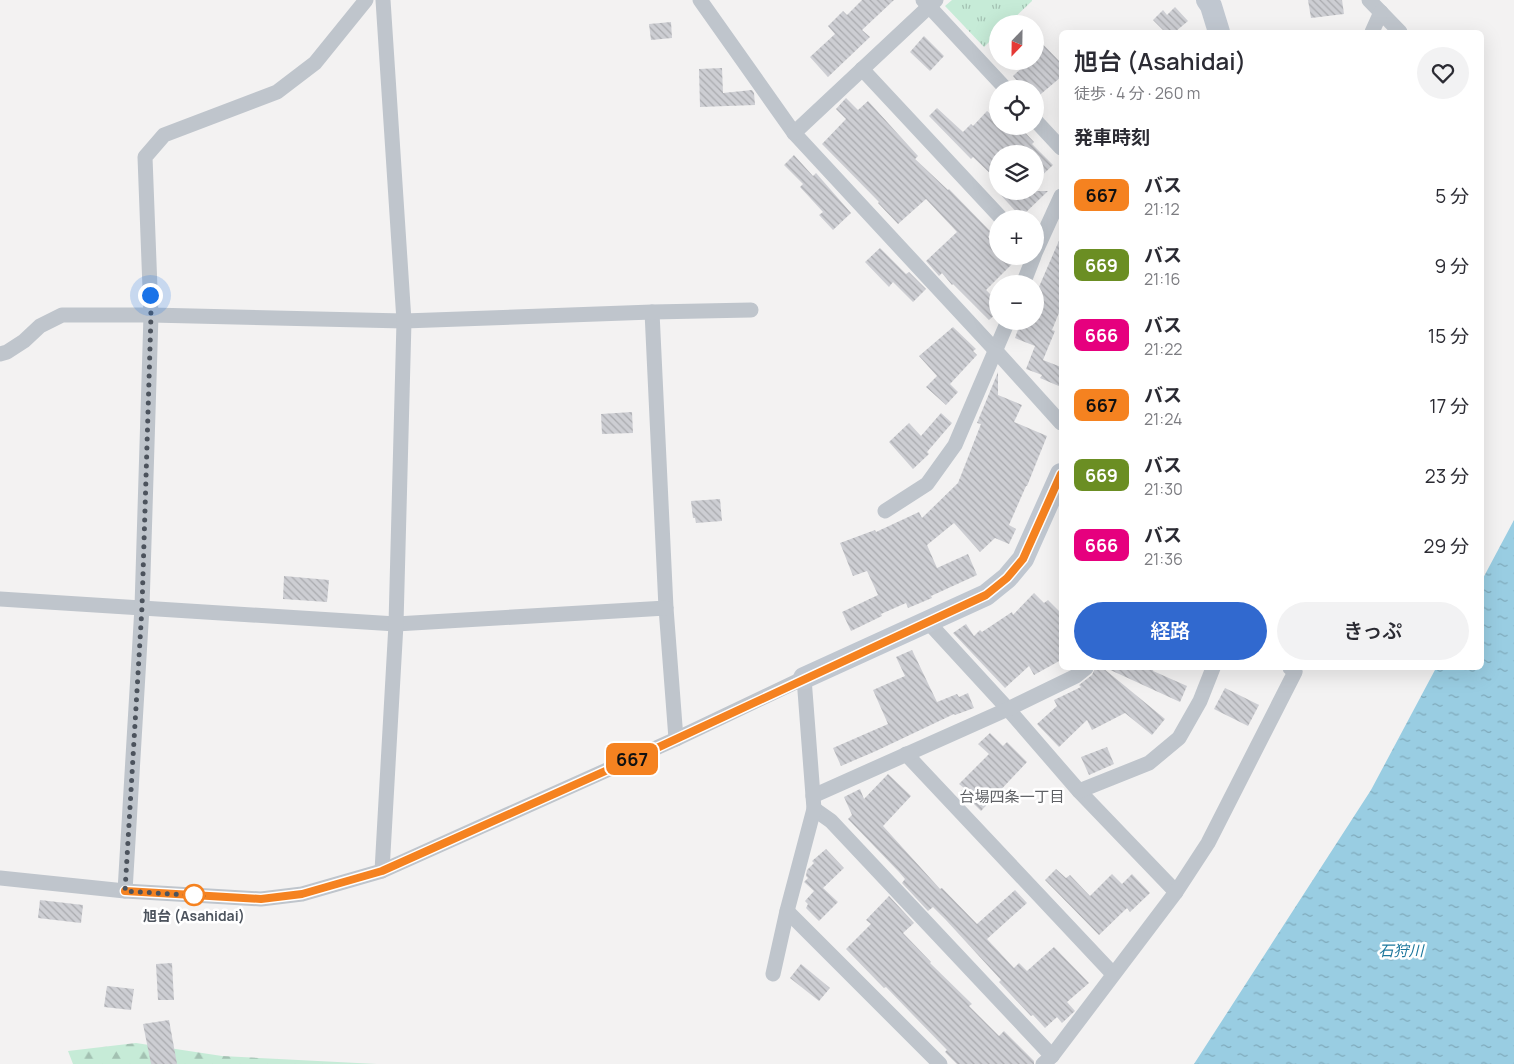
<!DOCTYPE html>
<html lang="ja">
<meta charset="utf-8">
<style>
body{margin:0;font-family:Manrope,"Noto Sans JP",sans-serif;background:#f2f2f3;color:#2b2b33;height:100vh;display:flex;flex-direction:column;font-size:19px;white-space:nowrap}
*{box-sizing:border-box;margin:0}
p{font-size:16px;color:#7c7c81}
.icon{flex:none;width:28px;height:28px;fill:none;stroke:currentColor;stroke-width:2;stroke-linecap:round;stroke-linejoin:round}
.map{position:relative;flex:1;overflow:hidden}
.details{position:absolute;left:1059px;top:30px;width:425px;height:640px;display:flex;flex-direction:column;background:#fff;border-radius:8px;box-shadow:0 5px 20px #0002}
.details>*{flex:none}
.badge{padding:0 10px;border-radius:8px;font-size:18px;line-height:32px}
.needle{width:32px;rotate:202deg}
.fabs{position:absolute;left:989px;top:15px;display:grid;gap:10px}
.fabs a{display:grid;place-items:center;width:55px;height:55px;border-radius:50%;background:#fff;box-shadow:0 5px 20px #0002;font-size:25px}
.you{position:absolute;width:25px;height:25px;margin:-12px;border:4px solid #fff;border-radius:50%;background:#1a73e8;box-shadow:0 0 0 8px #1a73e833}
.map>.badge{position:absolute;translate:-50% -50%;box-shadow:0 0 0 2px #fff}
h2{padding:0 15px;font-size:19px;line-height:45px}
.round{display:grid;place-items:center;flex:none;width:52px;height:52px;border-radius:26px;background:#f2f2f3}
.head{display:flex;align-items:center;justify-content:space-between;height:85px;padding:0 15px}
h1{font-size:24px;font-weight:600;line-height:38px}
.cta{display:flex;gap:10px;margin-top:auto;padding:10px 15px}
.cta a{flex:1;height:58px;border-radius:30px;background:#3169cf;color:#fff;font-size:20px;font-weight:600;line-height:58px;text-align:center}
.cta a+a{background:#f2f2f3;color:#2b2b33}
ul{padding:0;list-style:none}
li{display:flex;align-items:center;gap:15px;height:70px;padding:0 15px}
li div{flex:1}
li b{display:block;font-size:19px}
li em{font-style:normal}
li .badge{min-width:55px;font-weight:700;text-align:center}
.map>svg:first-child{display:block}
.grass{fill:url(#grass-tufts)}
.forest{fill:url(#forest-firs)}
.water{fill:url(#water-ripples)}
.building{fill:url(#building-back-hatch)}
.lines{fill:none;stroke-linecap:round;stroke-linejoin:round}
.street{stroke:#bfc5cc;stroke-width:15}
.secondary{stroke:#c0c7d0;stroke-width:22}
.line-casing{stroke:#fff;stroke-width:11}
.line{stroke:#f58220;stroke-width:8}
.walk{stroke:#4c535d;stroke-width:5;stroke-dasharray:0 9}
.stop-dot{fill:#fff;stroke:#f58220;stroke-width:2.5}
.labels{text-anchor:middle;stroke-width:5;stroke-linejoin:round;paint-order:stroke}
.stop-label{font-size:14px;font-weight:bold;fill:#4c535d;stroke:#fff}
.neighbourhood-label{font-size:15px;fill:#5f6165;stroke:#fff}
.water-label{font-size:15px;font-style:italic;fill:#1f789d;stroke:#fff}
</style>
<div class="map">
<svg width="1514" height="1064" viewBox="0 0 1514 1064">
<defs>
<pattern id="grass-tufts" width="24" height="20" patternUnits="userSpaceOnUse" patternTransform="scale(1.25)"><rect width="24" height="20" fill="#c6ebd7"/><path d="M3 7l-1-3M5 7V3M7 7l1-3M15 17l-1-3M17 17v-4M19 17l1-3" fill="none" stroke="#a3c1b2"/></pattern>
<pattern id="forest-firs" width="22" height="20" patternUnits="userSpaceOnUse" patternTransform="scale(1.25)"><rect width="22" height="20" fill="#c6ebd7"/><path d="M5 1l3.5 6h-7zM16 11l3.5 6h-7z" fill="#a3c1b2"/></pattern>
<pattern id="water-ripples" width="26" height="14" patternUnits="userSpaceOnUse" patternTransform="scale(1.25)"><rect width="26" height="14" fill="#99cde2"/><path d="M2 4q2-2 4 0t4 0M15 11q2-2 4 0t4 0" fill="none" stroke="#7fa9ba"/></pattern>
<pattern id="building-back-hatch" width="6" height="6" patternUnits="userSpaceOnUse" patternTransform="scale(1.25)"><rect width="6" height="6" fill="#cdced3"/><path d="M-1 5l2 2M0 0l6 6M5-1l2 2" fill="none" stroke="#a9aaae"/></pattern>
</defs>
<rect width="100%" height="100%" fill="#f3f2f2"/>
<polygon class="grass" points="952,0 1032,0 1032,1 1008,24 998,24 997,34 984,47 945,6"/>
<polygon class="forest" points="136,1043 222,1056 377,1064 73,1064 68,1051"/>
<polygon class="water" points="1514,520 1514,1064 1194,1064 1371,790 1436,668 1481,668 1481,582"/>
<g class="building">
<polygon points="862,0 894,0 862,30 870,37 828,77 810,57 835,34 828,26 843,11 847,15"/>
<polygon points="1308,0 1342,0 1344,14 1311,18"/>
<polygon points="1175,7 1188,21 1175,32 1165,32 1153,20 1163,10 1167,15"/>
<polygon points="671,22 672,38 651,40 649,24"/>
<polygon points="924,36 944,56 930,71 910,52"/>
<polygon points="1035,36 1061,63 1061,77 1035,99 1035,89 1024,89 1013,76 1029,61 1035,61"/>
<polygon points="722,68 723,93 752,90 754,93 755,105 700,107 699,69"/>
<polygon points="846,98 858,110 868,101 918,156 915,159 948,190 949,189 992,233 988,237 998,245 998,256 1020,256 986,290 998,302 998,312 989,320 953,284 952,285 942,273 939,276 926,261 957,232 926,199 898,224 878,203 879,202 822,144 846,119 836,109"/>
<polygon points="937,108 963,132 971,124 973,126 987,111 998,121 998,126 1019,126 1034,142 1032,144 1053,165 1035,182 1035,154 998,154 998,181 973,157 971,159 929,116"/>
<polygon points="794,155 813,176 816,173 851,213 833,230 819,215 823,212 800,187 803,184 784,165"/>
<polygon points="997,191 1048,191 1021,217"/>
<polygon points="1061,236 1061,308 1052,330 1055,331 1043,360 1061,367 1061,387 1040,378 1042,375 1026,369 1035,346 1015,338 1021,321 1035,321 1035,296"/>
<polygon points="880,248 906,274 909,272 926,289 913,302 893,282 889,287 865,262"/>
<polygon points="953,327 976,349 973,351 977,355 950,384 958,392 946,405 926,387 937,376 919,356"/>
<polygon points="998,372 998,395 1022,405 1014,422 1047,436 1027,486 1026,486 1009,525 1016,529 1009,544 995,538 980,552 954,523 927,545 937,568 968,554 977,575 931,596 932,598 908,608 906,603 881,614 882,616 851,631 842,612 878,595 867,571 853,576 840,543 875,530 876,532 919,512 922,518 958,483 981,424 977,423"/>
<polygon points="632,412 633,433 602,434 601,414"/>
<polygon points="941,413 952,423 927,452 929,454 913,469 889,442 909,423 921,436"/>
<polygon points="720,499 722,521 696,523 695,518 693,518 691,501"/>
<polygon points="284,576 329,580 327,602 283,599"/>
<polygon points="1034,593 1044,603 1048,600 1061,613 1061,660 1034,675 1029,666 1005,688 953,633 966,624 974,636 980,630 982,632 1012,612 1013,615"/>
<polygon points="912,650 937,702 957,694 959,697 968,693 974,708 955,715 954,714 876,751 841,766 833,748 888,724 873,690 905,676 896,657"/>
<polygon points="1095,668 1103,668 1165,719 1152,735 1125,713 1092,730 1087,720 1059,747 1037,724 1057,706 1054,700 1081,687 1079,685 1092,675"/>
<polygon points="1106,668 1154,668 1153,671 1187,686 1180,702"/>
<polygon points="1225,688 1259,705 1248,726 1214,709"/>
<polygon points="990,733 1003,746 1007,742 1027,762 981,811 961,791 964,788 959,784 989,754 978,744"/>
<polygon points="1107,747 1114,764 1089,775 1081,757"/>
<polygon points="888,774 911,796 883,826 940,889 942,888 977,924 1015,890 1027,903 987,939 1014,968 1019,963 1027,971 1054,947 1089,983 1067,1002 1075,1011 1062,1023 1057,1017 1045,1028 1033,1015 1031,1016 999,982 1001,980 945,919 933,907 928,911 902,883 905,879 899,872 848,819 852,815 844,797 860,789 864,799"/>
<polygon points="826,849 844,868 823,888 838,902 819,921 806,908 808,904 805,901 814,891 804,882 808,878 806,876 807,870 814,863 812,861"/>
<polygon points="1056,869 1066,878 1070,875 1090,896 1112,874 1122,884 1132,874 1150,893 1130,912 1127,908 1099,935 1045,880"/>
<polygon points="889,896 914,923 903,933 931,962 930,963 972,1004 969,1006 999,1036 1004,1031 1034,1061 1034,1064 957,1064 945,1052 947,1050 912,1014 886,987 884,988 846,949 871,924 866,920"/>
<polygon points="40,900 83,905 81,923 38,918"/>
<polygon points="172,963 174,1000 158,1000 156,964"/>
<polygon points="801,964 830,988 819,1001 790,978"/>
<polygon points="107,986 134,989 131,1010 104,1007"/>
<polygon points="169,1020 177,1064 151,1064 143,1024"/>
</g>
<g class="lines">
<g class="street">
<polyline points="700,0 794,133 996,351 1061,423"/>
<polyline points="923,0 1006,89"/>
<polyline points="1369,0 1400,32"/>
<polyline points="1372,32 1381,12"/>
<polyline points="862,69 1002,219"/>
<polyline points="1035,120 1061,148"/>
<polyline points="794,133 936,0"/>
<polyline points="1035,253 1061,196"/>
<polyline points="1023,284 1034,256"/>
<polyline points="652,312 666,608 676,739"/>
<polyline points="0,354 7,352 24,341 40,326 62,315 151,315 404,321 652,312 751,310"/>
<polyline points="885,511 927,484 955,445 1008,321"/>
<polyline points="0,599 396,624 666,608"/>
<polyline points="928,622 1008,709 1079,791 1176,892"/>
<polyline points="906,754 1113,974"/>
<polyline points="1079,791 1149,763 1179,738 1200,701 1213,668"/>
<polyline points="813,796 1008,709 1076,676 1086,668"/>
<polyline points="814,809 831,821 1052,1056"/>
<polyline points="382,871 396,624 404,321 383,0"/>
<polyline points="0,878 125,891 261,899 302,894 382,871 676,739 804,678 814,809 787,911 773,974"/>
<polyline points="125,891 142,607 151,315 145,157 164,135 277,92 315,63 366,0"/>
<polyline points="787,911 940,1064"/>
<polyline points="1043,1064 1052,1056 1176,892 1208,843 1295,672 1290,668"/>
</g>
<g class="secondary">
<polyline points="1207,0 1211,6 1219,32"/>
<polyline points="804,678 986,595 1007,578 1023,559 1061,474"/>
</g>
</g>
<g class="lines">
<g class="line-casing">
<polyline id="line" points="125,891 261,899 302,894 382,871 659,747 986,595 1007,578 1023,559 1061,474"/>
</g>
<use href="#line" class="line"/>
<polyline class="walk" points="150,295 151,315 142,607 125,891 203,896 194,895"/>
</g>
<circle class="stop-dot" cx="194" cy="895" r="10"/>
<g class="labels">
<g class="stop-label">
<text x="194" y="921">旭台 (Asahidai)</text>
</g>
<g class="neighbourhood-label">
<text x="1012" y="802">台場四条一丁目</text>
</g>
<g class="water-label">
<text x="1401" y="956">石狩川</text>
</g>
</g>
</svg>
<div class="fabs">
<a><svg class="needle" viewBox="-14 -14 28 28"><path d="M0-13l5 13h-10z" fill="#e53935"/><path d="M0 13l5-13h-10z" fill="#7c7c81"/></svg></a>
<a><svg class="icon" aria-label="locate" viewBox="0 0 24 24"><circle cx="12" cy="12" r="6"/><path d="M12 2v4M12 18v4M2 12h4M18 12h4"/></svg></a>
<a><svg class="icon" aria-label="layers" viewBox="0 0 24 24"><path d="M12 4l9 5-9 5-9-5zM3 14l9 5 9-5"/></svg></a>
<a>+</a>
<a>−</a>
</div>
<div class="you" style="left:150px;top:295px"></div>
<b class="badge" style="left:632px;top:759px;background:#f58220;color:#111">667</b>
<section class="details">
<div class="head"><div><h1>旭台 (Asahidai)</h1><p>徒歩 · 4 分 · 260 m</p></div><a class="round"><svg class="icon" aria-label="heart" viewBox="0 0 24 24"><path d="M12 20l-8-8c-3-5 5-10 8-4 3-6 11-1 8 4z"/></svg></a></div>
<h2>発車時刻</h2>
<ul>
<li><span class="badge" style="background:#f58220;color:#111">667</span><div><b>バス</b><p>21:12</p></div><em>5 分</em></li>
<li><span class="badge" style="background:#6b8e23;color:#fff">669</span><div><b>バス</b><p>21:16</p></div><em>9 分</em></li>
<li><span class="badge" style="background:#e6007e;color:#fff">666</span><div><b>バス</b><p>21:22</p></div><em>15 分</em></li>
<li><span class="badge" style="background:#f58220;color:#111">667</span><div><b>バス</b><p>21:24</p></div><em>17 分</em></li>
<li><span class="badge" style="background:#6b8e23;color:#fff">669</span><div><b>バス</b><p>21:30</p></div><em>23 分</em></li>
<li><span class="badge" style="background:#e6007e;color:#fff">666</span><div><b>バス</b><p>21:36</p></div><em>29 分</em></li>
</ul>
<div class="cta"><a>経路</a><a>きっぷ</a></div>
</section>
</div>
